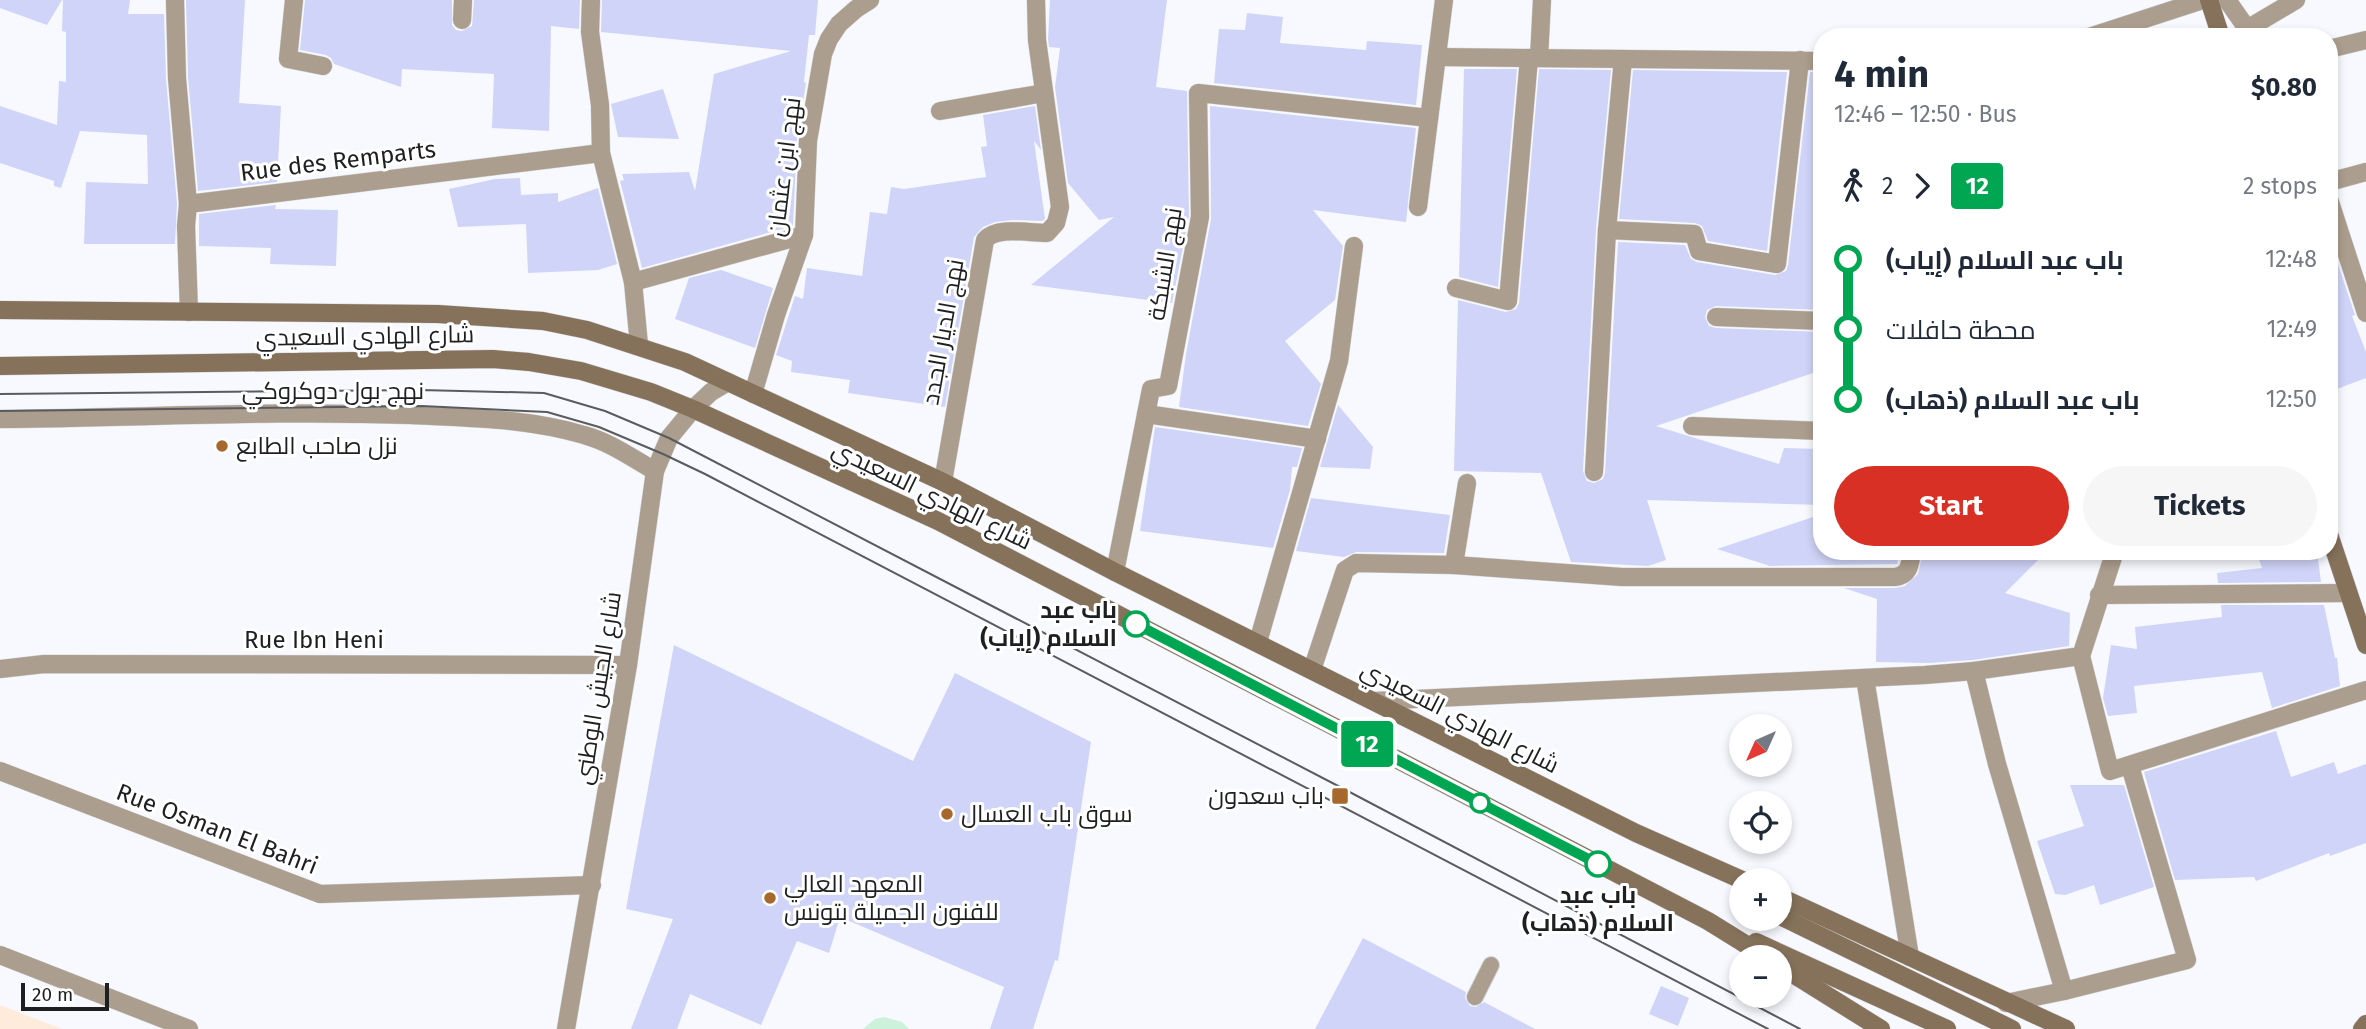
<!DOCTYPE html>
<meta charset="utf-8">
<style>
body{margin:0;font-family:"Fira Sans",Cairo,sans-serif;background:#f6f6f7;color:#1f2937;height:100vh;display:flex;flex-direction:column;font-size:26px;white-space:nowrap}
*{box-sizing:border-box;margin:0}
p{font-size:23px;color:#747a83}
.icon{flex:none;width:38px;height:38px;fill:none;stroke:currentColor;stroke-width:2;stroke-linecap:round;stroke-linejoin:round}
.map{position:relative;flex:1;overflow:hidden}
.drawer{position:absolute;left:1813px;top:28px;width:525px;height:532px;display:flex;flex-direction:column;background:#fff;border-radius:28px;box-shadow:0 4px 10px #0003}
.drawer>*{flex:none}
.badge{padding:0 14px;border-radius:5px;font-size:24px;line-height:46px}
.needle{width:46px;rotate:225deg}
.controls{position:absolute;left:1729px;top:714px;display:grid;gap:14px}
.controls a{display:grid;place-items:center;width:63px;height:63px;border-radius:50%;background:#fff;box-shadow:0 4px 10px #0003;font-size:35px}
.scale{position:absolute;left:21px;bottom:18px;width:88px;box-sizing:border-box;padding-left:7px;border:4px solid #1e1f21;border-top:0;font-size:19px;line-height:24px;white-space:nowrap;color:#1e1f21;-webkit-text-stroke:5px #fff;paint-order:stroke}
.map>.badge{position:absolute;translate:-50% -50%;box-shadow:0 0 0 4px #fff}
.legs{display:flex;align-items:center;gap:10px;height:77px;padding:0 21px;font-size:23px}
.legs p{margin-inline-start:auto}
.headline{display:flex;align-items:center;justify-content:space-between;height:119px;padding:0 21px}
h1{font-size:38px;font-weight:700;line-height:52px}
.primary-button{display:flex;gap:14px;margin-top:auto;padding:14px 21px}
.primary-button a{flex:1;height:80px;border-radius:42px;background:#d93025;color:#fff;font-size:28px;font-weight:700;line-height:80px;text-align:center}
.primary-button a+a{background:#f6f6f7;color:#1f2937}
ul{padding:0 21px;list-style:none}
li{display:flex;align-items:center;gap:24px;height:70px;font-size:26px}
li i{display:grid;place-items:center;width:10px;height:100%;margin:0 9px;background:currentColor}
li i::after{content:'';width:18px;height:18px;margin:-9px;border:5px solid;border-radius:50%;background:#fff}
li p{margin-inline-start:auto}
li:first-child i{background:linear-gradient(#0000 50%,currentColor 0)}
li:last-child i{background:linear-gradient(currentColor 50%,#0000 0)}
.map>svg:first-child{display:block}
.industrial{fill:#ffebdb}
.green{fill:#ccf2db}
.building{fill:#d0d4f8}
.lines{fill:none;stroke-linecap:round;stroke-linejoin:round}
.service-casing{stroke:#d4d6db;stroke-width:18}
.pedestrian-casing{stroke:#d4d6db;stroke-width:19}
.minor-casing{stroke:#d4d6db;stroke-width:19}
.tertiary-casing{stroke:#d4d6db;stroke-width:19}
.secondary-casing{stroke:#d4d6db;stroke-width:19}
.service{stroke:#ac9e8e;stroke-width:16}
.pedestrian{stroke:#ac9e8e;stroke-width:18}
.minor{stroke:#ac9e8e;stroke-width:18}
.tertiary{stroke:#ac9e8e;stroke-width:18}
.secondary{stroke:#86725b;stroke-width:18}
.tram{stroke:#5a5b5e;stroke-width:2}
.line-1-casing{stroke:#fff;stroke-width:16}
.line-1{stroke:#00a651;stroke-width:10}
.poi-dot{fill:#a6682d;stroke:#fff;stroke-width:2.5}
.stop-1-dot{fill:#fff;stroke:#00a651;stroke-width:3.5}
.labels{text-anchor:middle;stroke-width:6;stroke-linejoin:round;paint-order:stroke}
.street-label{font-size:24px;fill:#1e1f21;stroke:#fff}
.poi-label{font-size:24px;fill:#1e1f21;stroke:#fff;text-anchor:start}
.stop-label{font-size:24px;font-weight:bold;fill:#1e1f21;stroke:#fff;text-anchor:end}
</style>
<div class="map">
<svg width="2366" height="1029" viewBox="0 0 2366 1029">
<rect width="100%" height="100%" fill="#f7f9fe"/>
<polygon class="industrial" points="0,1005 62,1029 0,1029"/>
<polygon class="green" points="884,1017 902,1022 909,1029 863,1029 875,1019"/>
<g class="building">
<polygon points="0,0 62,0 47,25 0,8"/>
<polygon points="63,0 130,0 128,14 164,14 166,79 177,204 175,244 84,244 86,182 148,184 147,135 80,131 61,188 54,186 54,181 0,163 0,106 57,125 59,81 66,82 66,32 62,31"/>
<polygon points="186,0 245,0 239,103 281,106 277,182 198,191 188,77"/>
<polygon points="305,0 452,0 452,25 456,30 462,31 472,26 474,0 580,0 579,29 551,26 549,131 492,128 494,74 402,69 401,87 334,64 331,58 326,55 300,50"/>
<polygon points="602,0 818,0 815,35 809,35 804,82 806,83 797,139 793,226 642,268 620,181 624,180 622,174 689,172 695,191 714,74 791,51 601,32"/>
<polygon points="1050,0 1167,0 1156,87 1187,91 1189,216 1172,303 1031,285 1114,217 1099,220 1068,183 1055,87 1060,48 1049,47 1048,39"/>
<polygon points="1247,13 1283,17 1280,43 1366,50 1367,41 1422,45 1416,105 1214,83 1219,29 1245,30"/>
<polygon points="1464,69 1517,69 1498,287 1459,277"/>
<polygon points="1539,69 1611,70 1596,229 1583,471 1587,481 1594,483 1603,479 1605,473 1618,242 1685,245 1691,259 1697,262 1775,275 1786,271 1788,265 1810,72 1822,72 1822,310 1716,306 1707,310 1705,317 1709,326 1716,328 1822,332 1822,370 1656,426 1779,464 1784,448 1822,449 1822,505 1647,500 1666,560 1648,566 1571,562 1541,473 1454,471 1458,300 1506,312 1516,309 1519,303"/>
<polygon points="1633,70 1787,72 1767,251 1708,241 1702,226 1695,223 1619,219"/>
<polygon points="663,89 679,139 618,137 611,104"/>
<polygon points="1035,106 1041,150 1034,141 1045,219 1042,221 1013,220 995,222 983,227 974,237 945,407 848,393 850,380 791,372 792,361 776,355 795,296 803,299 807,268 862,276 870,212 887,214 891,187 904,189 986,177 981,147 987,146 983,115"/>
<polygon points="1210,106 1416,128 1406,222 1313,210 1343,246 1335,300 1285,341 1321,384 1308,426 1179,407 1186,354 1211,219"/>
<polygon points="520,178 521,195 558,193 558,202 598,188 617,264 598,270 528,273 526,224 458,227 449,189 495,179"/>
<polygon points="276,205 275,209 338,210 336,266 270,264 271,248 199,246 199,214"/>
<polygon points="2329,237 2355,315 2352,316 2366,352 2366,378 2329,392"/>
<polygon points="721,270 773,288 755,348 675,319 689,278"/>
<polygon points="1338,405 1373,447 1370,469 1320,467"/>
<polygon points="1155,427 1302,448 1297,467 1292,467 1290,490 1273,548 1140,531"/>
<polygon points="1311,498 1450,515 1444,553 1356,552 1344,557 1296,551"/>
<polygon points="1822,514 1822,551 1900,551 1897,564 1770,566 1717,549"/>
<polygon points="1923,551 2047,551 2005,593 2070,613 2069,646 1973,660 1928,663 1876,662 1877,599 1844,588 1895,588 1905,586 1918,574"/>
<polygon points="2256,551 2317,551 2321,582 2218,583 2217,573 2262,568"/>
<polygon points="2221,605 2324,605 2335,658 2337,658 2340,686 2272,708 2262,672 2134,686 2137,713 2108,716 2103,698 2111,645 2137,649 2135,627 2222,617"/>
<polygon points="674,645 913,761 955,673 1091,742 1058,961 1055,960 1033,1029 990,1029 1004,987 840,917 829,953 797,941 761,1025 690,994 677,1029 631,1029 673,919 626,909"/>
<polygon points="2276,731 2291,777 2334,762 2338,774 2366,764 2366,843 2330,856 2329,853 2256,881 2254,877 2175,880 2144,772"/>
<polygon points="2070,785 2124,785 2154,887 2100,905 2094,885 2065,895 2055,894 2037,841 2084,826"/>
<polygon points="1363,938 1466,992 1465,998 1470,1006 1476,1007 1484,1002 1535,1029 1315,1029"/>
<polygon points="1661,986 1689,998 1678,1026 1649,1014"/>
</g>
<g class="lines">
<g class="service-casing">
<polyline id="service" points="1475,997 1491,965"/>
</g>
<g class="pedestrian-casing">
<g id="pedestrian">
<polyline points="294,0 288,59 323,66"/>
<polyline points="2227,0 2253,37"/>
<polyline points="462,20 463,0"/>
<polyline points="2247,29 2296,0"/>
<polyline points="2089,37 2203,0"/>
<polyline points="2329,49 2366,40"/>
<polyline points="1437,57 1822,61"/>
<polyline points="1539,58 1542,0"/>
<polyline points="940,111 1044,93"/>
<polyline points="2329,182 2366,172"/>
<polyline points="2329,199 2366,313"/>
<polyline points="1418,207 1444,0"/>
<polyline points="1607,230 1694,234 1699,251 1777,264 1800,60"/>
<polyline points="1456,288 1508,301 1529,58"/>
<polyline points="1146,414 1317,439"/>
<polyline points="1692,426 1822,431"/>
<polyline points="1594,472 1607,230 1623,59"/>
<polyline points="1115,572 1151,389 1168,386 1200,217 1198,93 1429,118"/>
<polyline points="2099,595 2348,593"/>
<polyline points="1258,642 1339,361 1354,246"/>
<polyline points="2081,656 2110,771 2366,690"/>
<polyline points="1974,671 1997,764 2064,991"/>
<polyline points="2006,1003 2064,991 2187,960 2130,766"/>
</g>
</g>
<g class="minor-casing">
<g id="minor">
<polyline points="175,0 177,78 188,204"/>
<polyline points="591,0 590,32 600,105 601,153 633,282 639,345"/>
<polyline points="633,282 804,235"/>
<polyline points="189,312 186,226 188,204 601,153"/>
<polyline points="1716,317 1822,321"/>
<polyline points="753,394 776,315 804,235 808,141 823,54 829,39 839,24 856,9 870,0"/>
<path d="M0 419C137 418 273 410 410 415 469 418 527 418 584 435 610 442 632 458 655 471"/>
<path d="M943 482 985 240C997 226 1029 233 1047 233L1056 223 1060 207 1037 40 1036 0"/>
<polyline points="1454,565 1467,483"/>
<polyline points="0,669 44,664 628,665"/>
<path d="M1312 670 1345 570 1356 563 1454 565 1622 577H1895C1910 576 1910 563 1912 551"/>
<polyline points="1865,678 1910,957"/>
<polyline points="1374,701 1925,675 1974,671 2081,656 2115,551"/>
<polyline points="0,771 320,894 592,885"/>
</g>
</g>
<g class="tertiary-casing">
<g id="tertiary">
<polyline points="0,955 189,1029"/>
<polyline points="566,1029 628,665 655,471 669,438 693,409 711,392 728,382"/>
</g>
</g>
<g class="secondary-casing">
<g id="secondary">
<polyline points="2209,0 2221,37"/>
<polyline points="0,310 438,314 543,321 587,330 685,362 943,482 1115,572 1636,833 1742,880"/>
<polyline points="0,366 493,359 529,362 581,371 651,392 693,409 938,521 1708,921 1766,957"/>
<polyline points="2329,534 2366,645"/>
<polyline points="1780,897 2066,1029"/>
<polyline points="1780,916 2012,1029"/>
<polyline points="1756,942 1947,1029"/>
<polyline points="1780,966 1881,1029"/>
<polyline points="2362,1029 2366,1024"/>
</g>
</g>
<use href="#service" class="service"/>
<use href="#pedestrian" class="pedestrian"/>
<use href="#minor" class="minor"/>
<use href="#tertiary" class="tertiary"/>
<use href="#secondary" class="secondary"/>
<g class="tram">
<polyline points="0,394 421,390 544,393 605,411 669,438 1342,788 1800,1029"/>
<polyline points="0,411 422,406 547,412 599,427 663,454 705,474 1768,1029"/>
</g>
</g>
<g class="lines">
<g class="line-1-casing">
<polyline id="line-1" points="1136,624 1598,864"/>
</g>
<use href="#line-1" class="line-1"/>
</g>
<g class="poi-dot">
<circle cx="222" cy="446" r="7"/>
<rect x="1331" y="787" width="18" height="18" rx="3.5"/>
<circle cx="947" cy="814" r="7"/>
<circle cx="770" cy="898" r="7"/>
</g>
<g class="stop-1-dot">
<circle cx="1136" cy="624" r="12"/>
<circle cx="1480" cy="803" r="9"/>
<circle cx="1598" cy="864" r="12"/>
</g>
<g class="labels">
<g class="street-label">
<text transform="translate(338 161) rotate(-7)" y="8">Rue des Remparts</text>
<text transform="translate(784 167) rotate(-83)" y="8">نهج ابن عثمان</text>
<text transform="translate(1165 264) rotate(-81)" y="8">نهج الشبكة</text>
<text transform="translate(943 332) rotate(-80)" y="8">نهج الديار الجدد</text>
<text transform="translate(365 336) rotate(-1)" y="8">شارع الهادي السعيدي</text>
<text x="333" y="399">نهج بول دوكروكي</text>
<text transform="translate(932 495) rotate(26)" y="8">شارع الهادي السعيدي</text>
<text x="314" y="648">Rue Ibn Heni</text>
<text transform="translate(598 688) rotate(-81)" y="8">شارع الجيش الوطني</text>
<text transform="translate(1460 717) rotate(27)" y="8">شارع الهادي السعيدي</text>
<text transform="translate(217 829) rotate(21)" y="8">Rue Osman El Bahri</text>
</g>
<g class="poi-label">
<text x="236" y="454">نزل صاحب الطابع</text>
<text x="1324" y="804" text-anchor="end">باب سعدون</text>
<text x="961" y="822">سوق باب العسال</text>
<text x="784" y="892">المعهد العالي<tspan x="784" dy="28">للفنون الجميلة بتونس</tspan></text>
</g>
<g class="stop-label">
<text x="1117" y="618">باب عبد<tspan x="1117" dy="28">السلام (إياب)</tspan></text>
<text x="1598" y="903" text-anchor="middle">باب عبد<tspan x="1598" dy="28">السلام (ذهاب)</tspan></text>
</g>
</g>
</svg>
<div class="controls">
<a><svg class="needle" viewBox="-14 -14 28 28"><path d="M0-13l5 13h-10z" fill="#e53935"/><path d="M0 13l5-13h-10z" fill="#747a83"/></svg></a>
<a><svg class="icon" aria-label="locate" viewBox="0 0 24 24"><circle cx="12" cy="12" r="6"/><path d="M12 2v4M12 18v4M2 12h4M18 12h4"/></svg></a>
<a>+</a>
<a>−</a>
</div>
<div class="scale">20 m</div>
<b class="badge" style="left:1367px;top:744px;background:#00a651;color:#fff">12</b>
<section class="drawer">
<div class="headline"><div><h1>4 min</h1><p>12:46 – 12:50 · Bus</p></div><b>$0.80</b></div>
<div class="legs"><svg class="icon" aria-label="walk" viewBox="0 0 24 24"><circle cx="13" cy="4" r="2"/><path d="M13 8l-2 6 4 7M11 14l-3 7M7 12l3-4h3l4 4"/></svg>2<svg class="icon" aria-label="forward" viewBox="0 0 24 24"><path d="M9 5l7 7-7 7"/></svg><b class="badge" style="background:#00a651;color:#fff">12</b><p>2 stops</p></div>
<ul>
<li><i style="color:#00a651"></i><b>باب عبد السلام (إياب)</b><p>12:48</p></li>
<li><i style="color:#00a651"></i><span>محطة حافلات</span><p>12:49</p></li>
<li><i style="color:#00a651"></i><b>باب عبد السلام (ذهاب)</b><p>12:50</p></li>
</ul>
<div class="primary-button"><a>Start</a><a>Tickets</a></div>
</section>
</div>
